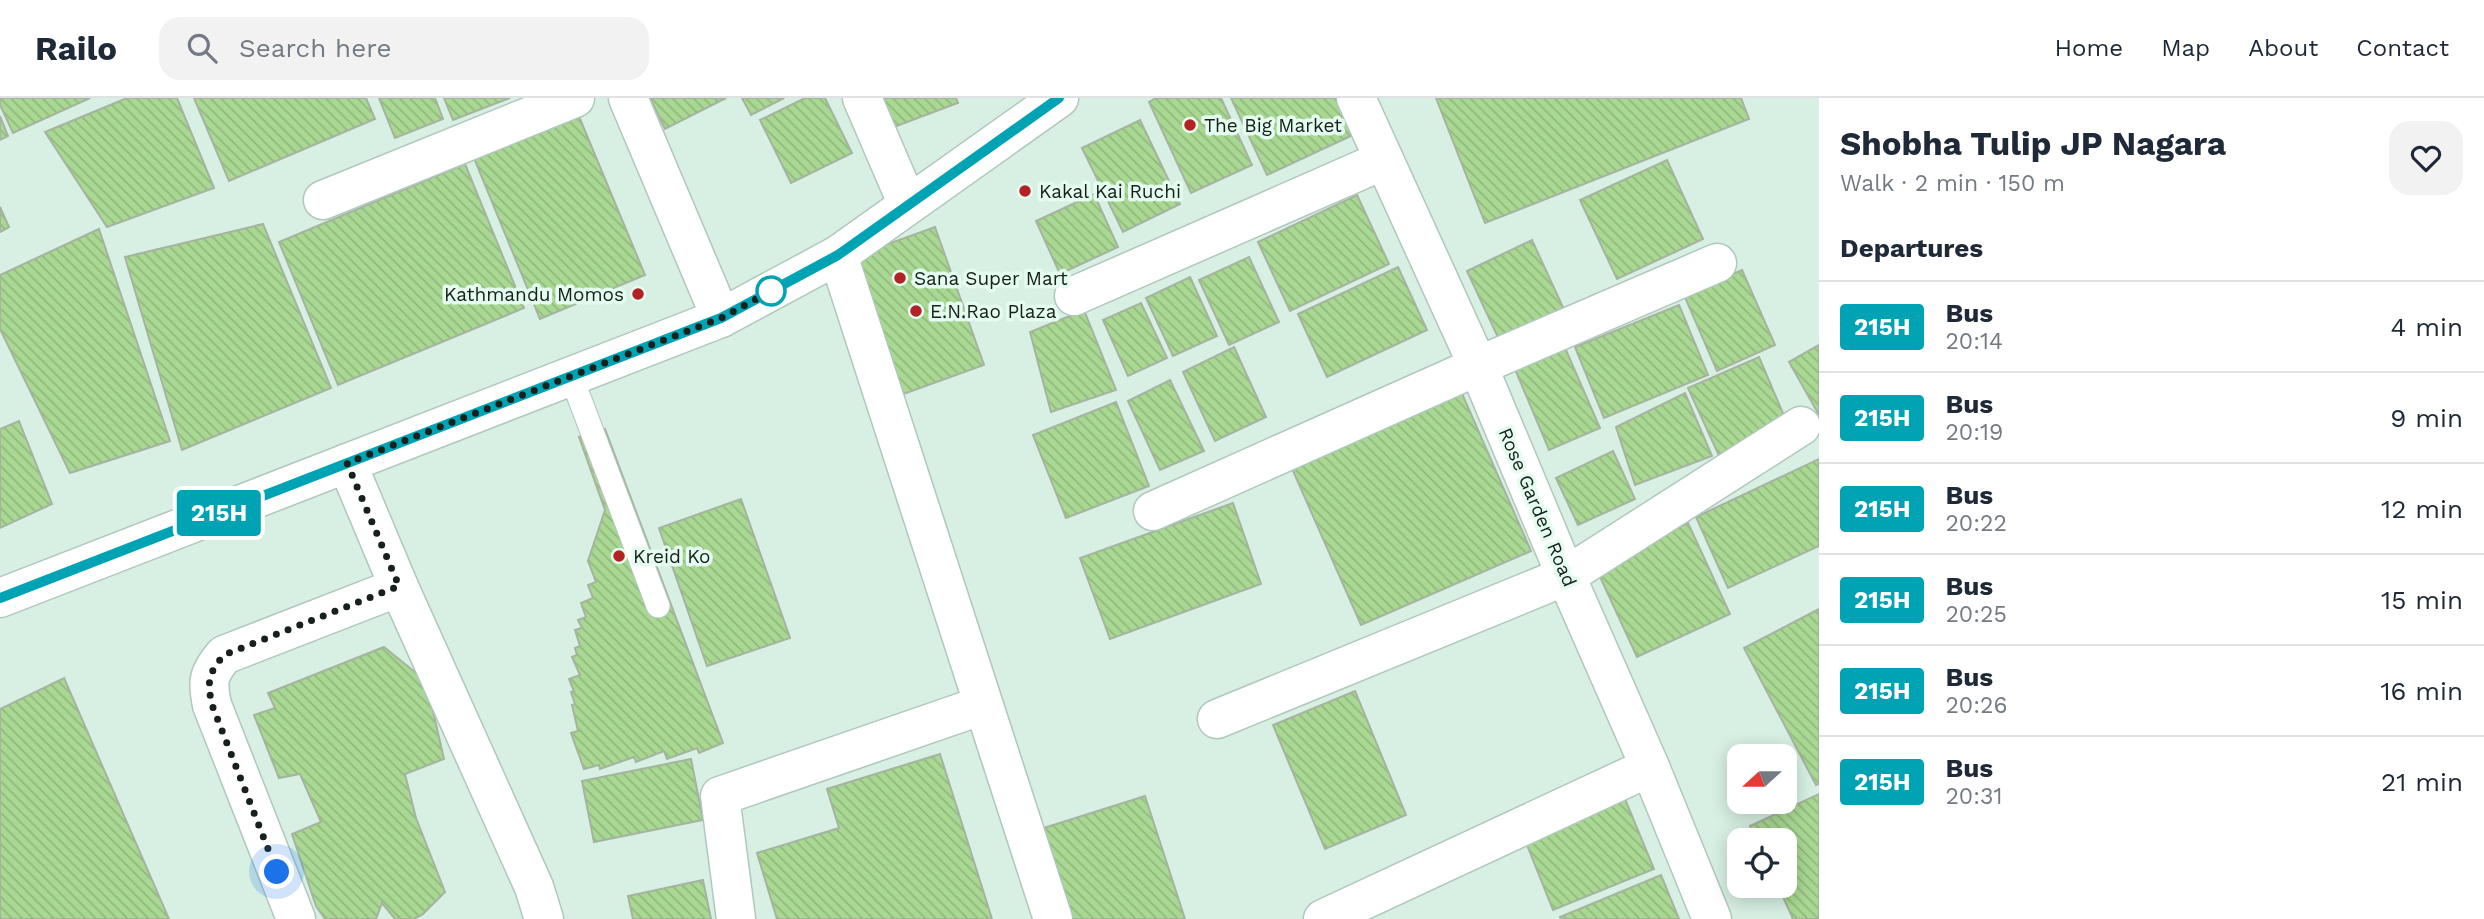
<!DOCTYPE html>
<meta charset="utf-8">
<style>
body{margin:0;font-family:"Work Sans",sans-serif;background:#f2f2f3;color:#1f2937;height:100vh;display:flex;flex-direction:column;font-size:26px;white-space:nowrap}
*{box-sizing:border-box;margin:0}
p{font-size:23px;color:#747a83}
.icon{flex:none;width:38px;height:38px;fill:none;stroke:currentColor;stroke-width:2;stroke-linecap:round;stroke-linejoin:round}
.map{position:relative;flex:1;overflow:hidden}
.sheet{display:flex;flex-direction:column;background:#fff;width:665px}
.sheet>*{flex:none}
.badge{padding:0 14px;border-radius:5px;font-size:24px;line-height:46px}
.needle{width:46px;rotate:249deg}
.fabs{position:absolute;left:1727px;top:646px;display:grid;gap:14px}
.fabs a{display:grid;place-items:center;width:70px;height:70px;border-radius:14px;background:#fff;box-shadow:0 4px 18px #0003;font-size:35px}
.you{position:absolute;width:35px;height:35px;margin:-18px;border:5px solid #fff;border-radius:50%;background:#1a73e8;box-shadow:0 0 0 10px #1a73e833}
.map>.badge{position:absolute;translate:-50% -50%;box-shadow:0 0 0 4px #fff}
h2{padding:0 21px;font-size:26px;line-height:63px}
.round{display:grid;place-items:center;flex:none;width:74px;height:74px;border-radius:21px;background:#f2f2f3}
.headline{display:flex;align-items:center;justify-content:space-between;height:119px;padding:0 21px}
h1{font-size:33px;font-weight:700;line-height:52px}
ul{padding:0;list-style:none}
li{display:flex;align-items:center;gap:21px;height:91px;padding:0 21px;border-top:2px solid #e0e1e3}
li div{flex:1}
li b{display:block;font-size:26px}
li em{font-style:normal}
li .badge{min-width:77px;font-weight:700;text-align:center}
header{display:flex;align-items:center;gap:42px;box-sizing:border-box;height:98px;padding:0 35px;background:#fff;border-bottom:2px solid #e0e1e3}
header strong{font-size:33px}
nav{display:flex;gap:38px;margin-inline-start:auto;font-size:24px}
.search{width:490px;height:63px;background:#f2f2f3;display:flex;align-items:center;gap:18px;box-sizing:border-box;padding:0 24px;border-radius:21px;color:#747a83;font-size:26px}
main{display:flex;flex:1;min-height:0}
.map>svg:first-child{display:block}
.building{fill:url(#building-back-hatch);stroke:#a6b3a0;stroke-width:2}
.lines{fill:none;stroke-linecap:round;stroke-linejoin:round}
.lane-casing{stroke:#b0c8bc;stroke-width:25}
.street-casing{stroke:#b0c8bc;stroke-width:41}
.secondary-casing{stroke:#b0c8bc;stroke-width:41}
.lane{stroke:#fff;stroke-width:23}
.street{stroke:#fff;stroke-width:38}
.secondary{stroke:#fff;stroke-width:38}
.line-casing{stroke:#fff;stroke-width:16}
.line{stroke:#00a3b4;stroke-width:10}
.walk{stroke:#17201b;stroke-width:7;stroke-dasharray:0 12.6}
.poi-dot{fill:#b32224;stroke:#e4fdf0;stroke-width:2.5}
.stop-dot{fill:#fff;stroke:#00a3b4;stroke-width:3.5}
.labels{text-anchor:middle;stroke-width:7;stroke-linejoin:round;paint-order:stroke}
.poi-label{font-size:19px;fill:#17201b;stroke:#e4fdf0;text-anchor:start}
.street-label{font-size:19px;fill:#17201b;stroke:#e4fdf0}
</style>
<header>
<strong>Railo</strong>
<div class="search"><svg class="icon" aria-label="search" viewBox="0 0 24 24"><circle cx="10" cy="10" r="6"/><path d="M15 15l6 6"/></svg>Search here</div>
<nav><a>Home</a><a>Map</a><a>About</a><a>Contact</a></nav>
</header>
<main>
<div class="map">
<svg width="1819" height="821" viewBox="0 0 1819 821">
<defs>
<pattern id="building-back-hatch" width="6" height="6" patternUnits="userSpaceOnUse" patternTransform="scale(1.75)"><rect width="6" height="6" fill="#a9d893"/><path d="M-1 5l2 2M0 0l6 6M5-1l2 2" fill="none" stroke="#91b97e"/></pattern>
</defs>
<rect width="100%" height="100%" fill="#d7f0e3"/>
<g class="building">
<polygon points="0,0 90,0 13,35 0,7"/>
<polygon points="127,0 177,0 214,90 107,129 45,34"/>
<polygon points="194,0 366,0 375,21 229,83"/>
<polygon points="379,0 435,0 443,21 395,40"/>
<polygon points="444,0 510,0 453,22"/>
<polygon points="650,0 726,0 665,31"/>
<polygon points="742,0 784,0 751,17"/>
<polygon points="805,0 825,0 852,55 791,85 760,22"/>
<polygon points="874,0 956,0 958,5 886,32"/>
<polygon points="1156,0 1221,0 1252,67 1191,95 1149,4"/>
<polygon points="1231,0 1336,0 1353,37 1267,77"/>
<polygon points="1436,0 1741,0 1749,21 1485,125"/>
<polygon points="578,16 645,177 540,221 474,60"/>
<polygon points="0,18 8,38 0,42"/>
<polygon points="1140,22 1180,106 1123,134 1082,50"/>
<polygon points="1667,62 1703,141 1617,181 1580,102"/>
<polygon points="465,66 524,210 338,287 279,144"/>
<polygon points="1094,96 1118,149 1060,176 1036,123"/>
<polygon points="1357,97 1389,166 1290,213 1258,144"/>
<polygon points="0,109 9,129 0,134"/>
<polygon points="263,126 331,290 182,352 125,159"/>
<polygon points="935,129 984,267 898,298 849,160"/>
<polygon points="99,131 170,343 70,375 0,231 0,177"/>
<polygon points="1532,142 1567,218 1502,248 1467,173"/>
<polygon points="1249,159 1279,224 1229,247 1199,182"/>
<polygon points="1398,169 1427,232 1327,279 1298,216"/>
<polygon points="1742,172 1775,247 1717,273 1684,197"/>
<polygon points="1190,179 1217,238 1173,258 1146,200"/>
<polygon points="1141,205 1167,260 1128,278 1103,222"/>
<polygon points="1679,207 1708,277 1604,320 1575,249"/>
<polygon points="1084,212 1116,292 1051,314 1030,234"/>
<polygon points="1562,243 1600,330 1549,352 1512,264"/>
<polygon points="1819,247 1819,317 1789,264"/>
<polygon points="1234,249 1266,319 1215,343 1183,274"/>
<polygon points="1759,259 1788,327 1720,360 1688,290"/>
<polygon points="1170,282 1204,353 1160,372 1128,303"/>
<polygon points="1460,291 1531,453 1361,527 1290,366"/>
<polygon points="1685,295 1712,358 1635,387 1616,329"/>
<polygon points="1116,304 1149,388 1066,420 1033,337"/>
<polygon points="19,323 52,406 0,430 0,331"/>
<polygon points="605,331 723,645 699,655 697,650 667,661 664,653 636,664 634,659 600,671 599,667 584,671 571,635 578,633 572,607 575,606 571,594 574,593 569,581 580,577 572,559 577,557 575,550 580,548 575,532 582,530 578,522 586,519 581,505 593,500 588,487 596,484 588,463 605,412 579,339"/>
<polygon points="1613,353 1635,401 1578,427 1556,380"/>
<polygon points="1819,361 1819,448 1728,490 1696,419"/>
<polygon points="741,401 790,540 707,568 659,430"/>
<polygon points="1233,405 1261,486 1110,541 1080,460"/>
<polygon points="1688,425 1730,516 1637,559 1595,468"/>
<polygon points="1819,511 1819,686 1816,687 1744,550"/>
<polygon points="384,549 426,583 444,661 405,676 416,720 445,794 422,817 413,821 395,821 382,805 376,821 325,821 316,808 292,736 321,724 300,676 279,680 254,617 275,610 268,595"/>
<polygon points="64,580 169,821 0,821 0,611"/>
<polygon points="1355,593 1406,717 1325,751 1273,627"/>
<polygon points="940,656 992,821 777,821 757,755 839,730 827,691"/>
<polygon points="691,661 703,722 594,744 582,683"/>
<polygon points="1819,696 1819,821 1793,821 1778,788 1785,788 1785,742 1757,742 1750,728"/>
<polygon points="1145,698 1185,821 1073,821 1044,730"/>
<polygon points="1625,701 1654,771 1553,812 1525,742"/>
<polygon points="1661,777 1679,821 1561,821 1560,819"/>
<polygon points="703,782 711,821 633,821 628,798"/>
</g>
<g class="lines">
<g class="lane-casing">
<polyline id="lane" points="571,278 658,508"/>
</g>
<g class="street-casing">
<g id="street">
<polyline points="628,0 721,220"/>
<polyline points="862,0 908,107"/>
<polyline points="1356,0 1478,268 1566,478 1650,669 1712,821"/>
<polyline points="323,102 575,0"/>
<polyline points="838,157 1053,821"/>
<polyline points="1074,198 1384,62"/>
<polyline points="347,365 399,489 534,789 544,821"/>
<polyline points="1153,413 1478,268 1717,165"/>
<polyline points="1217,621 1566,478 1801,328"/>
<path d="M296 821 212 607C207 583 208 576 224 557L399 489"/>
<polyline points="736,821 720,698 983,607"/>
<polyline points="1323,821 1650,669"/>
</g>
</g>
<g class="secondary-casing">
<polyline id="secondary" points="0,500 721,220 838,157 1059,0"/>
</g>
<use href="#lane" class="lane"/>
<use href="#street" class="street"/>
<use href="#secondary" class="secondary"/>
</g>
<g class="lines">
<g class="line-casing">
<polyline id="line" points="0,500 721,220 838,157 1059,0"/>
</g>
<use href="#line" class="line"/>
<path class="walk" d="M277 774 212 607C207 583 208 576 224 557L399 488 347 365 721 220 771 193"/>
</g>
<g class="poi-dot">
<circle cx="1190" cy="27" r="7"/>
<circle cx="1025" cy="93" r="7"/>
<circle cx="900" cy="180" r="7"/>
<circle cx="638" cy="196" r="7"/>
<circle cx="916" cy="213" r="7"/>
<circle cx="619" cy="458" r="7"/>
</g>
<circle class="stop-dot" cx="771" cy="193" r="14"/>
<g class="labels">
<g class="poi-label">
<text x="1204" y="34">The Big Market</text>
<text x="1039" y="100">Kakal Kai Ruchi</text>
<text x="914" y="187">Sana Super Mart</text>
<text x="624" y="203" text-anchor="end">Kathmandu Momos</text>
<text x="930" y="220">E.N.Rao Plaza</text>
<text x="633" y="465">Kreid Ko</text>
</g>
<g class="street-label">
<text transform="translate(1538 409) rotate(67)" y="7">Rose Garden Road</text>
</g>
</g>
</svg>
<div class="fabs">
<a><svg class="needle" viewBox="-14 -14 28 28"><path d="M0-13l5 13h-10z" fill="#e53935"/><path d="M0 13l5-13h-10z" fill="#747a83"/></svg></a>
<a><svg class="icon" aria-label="locate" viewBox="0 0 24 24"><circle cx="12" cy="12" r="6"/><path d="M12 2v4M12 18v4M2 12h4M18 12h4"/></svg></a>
</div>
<div class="you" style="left:277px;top:774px"></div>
<b class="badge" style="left:219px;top:415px;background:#00a3b4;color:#fff">215H</b>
</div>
<section class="sheet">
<div class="headline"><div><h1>Shobha Tulip JP Nagara</h1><p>Walk · 2 min · 150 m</p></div><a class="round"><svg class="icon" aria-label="heart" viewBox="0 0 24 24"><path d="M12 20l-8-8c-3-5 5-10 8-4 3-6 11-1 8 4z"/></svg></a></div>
<h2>Departures</h2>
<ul>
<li><span class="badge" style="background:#00a3b4;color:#fff">215H</span><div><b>Bus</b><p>20:14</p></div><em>4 min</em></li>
<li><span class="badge" style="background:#00a3b4;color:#fff">215H</span><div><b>Bus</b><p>20:19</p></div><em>9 min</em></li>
<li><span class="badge" style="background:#00a3b4;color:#fff">215H</span><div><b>Bus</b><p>20:22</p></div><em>12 min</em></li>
<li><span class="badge" style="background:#00a3b4;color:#fff">215H</span><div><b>Bus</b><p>20:25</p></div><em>15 min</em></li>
<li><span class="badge" style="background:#00a3b4;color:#fff">215H</span><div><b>Bus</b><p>20:26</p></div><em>16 min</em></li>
<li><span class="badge" style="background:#00a3b4;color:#fff">215H</span><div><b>Bus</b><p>20:31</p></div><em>21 min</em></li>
</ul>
</section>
</main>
